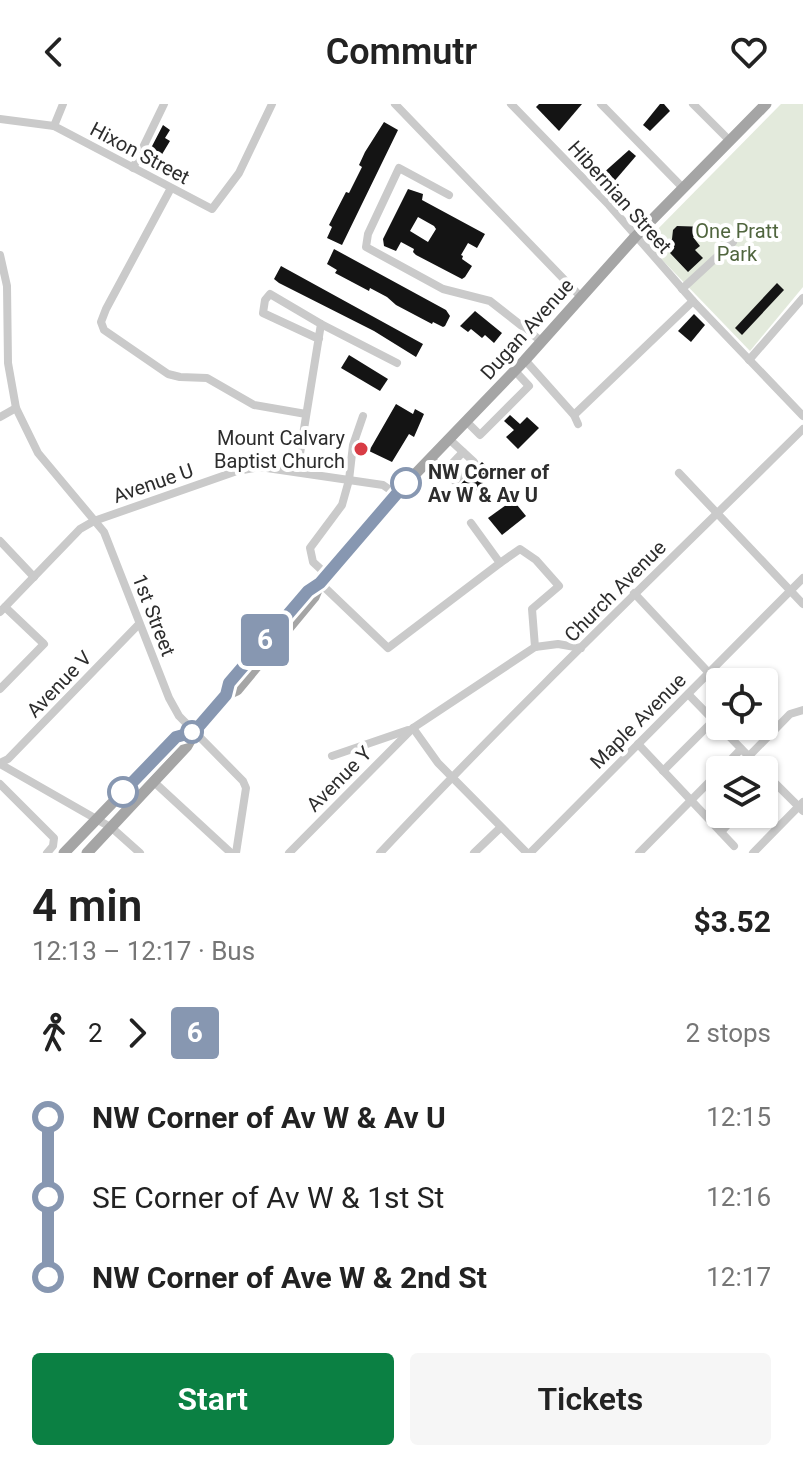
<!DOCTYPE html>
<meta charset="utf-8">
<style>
body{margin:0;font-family:Roboto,sans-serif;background:#f6f6f6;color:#222;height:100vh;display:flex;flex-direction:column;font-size:30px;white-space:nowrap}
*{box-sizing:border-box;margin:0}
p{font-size:26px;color:#767676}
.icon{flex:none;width:44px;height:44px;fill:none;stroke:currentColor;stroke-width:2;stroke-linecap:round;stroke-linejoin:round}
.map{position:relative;height:749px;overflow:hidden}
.side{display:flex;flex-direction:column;background:#fff;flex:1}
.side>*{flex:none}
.badge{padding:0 16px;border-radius:6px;font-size:28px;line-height:52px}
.controls{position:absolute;left:706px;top:564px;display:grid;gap:16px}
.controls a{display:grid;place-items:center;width:72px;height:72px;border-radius:8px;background:#fff;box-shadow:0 2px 6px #0004;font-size:40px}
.map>.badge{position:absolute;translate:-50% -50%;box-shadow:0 0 0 4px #fff}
.legs{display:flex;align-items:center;gap:12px;height:88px;padding:0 32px;font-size:26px}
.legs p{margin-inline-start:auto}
.summary{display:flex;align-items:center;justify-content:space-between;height:136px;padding:0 32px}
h1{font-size:44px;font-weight:600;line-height:60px}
.button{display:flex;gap:16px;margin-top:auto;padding:16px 32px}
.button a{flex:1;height:92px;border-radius:8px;background:#0b8043;color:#fff;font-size:32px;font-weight:600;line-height:92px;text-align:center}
.button a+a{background:#f6f6f6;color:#222}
ul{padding:0 32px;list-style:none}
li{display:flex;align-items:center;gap:28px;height:80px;font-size:30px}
li i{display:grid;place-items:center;width:12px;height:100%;margin:0 10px;background:currentColor}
li i::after{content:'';width:20px;height:20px;margin:-10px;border:6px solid;border-radius:50%;background:#fff}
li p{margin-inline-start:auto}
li:first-child i{background:linear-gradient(#0000 50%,currentColor 0)}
li:last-child i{background:linear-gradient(currentColor 50%,#0000 0)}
header{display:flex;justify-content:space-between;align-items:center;height:104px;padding:0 32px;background:#fff;font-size:36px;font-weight:600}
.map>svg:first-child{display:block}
.green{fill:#e3eadc}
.building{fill:#141414;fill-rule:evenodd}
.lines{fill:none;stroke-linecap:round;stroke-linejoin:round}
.minor{stroke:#cacaca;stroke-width:8}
.major{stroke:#a5a5a5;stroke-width:11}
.line-1-casing{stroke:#fff;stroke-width:18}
.line-1{stroke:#8797b1;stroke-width:12}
.poi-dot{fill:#d83c45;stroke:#fff;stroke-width:3}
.stop-1-dot{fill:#fff;stroke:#8797b1;stroke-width:4}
.labels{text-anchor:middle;stroke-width:8;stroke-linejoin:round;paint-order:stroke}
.street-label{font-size:20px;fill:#2d2d2d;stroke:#fff}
.park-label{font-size:20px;fill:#50653e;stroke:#fff}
.poi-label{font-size:20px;fill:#2d2d2d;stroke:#fff;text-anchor:end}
.stop-label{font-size:20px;font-weight:bold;fill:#2d2d2d;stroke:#fff;text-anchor:start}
</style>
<header><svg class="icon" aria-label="back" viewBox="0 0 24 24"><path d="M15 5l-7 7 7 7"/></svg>Commutr<svg class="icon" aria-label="heart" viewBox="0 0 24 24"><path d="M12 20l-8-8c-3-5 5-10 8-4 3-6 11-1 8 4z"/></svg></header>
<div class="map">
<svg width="803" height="749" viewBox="0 0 803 749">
<rect width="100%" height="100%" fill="#fff"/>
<polygon class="green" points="781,0 803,0 803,183 750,247 645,138"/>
<g class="building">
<polygon points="539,0 582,0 559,27 536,3"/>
<polygon points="660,0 664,0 670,7 650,27 643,21"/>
<polygon points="384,18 398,26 342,141 327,134 332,123 329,121 346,88 349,89 362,63 359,61 365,48"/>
<polygon points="163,21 170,26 165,34 170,37 161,52 150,46"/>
<polygon points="629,46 636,52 611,81 601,71"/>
<path d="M408 85 423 90 422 96 485 130 477 144 468 139 461 151 463 152 462 155 472 162 465 173 462 175 416 151 413 148 414 145 401 138 396 147 384 142 383 135ZM418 113 434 122 436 125 428 138 410 127Z"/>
<polygon points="677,122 708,123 716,129 716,134 693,133 700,142 695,146 703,154 688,168 670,149 672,147 666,141 672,135 673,126"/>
<polygon points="334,145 446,206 450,212 445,222 443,223 433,218 432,220 396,201 387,193 370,184 369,187 335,169 337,166 327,160"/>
<polygon points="281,162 423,240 416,253 374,227 279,179 274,175"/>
<polygon points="777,179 784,186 742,231 735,224"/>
<polygon points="475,207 502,229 494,239 485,231 482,234 471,225 468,228 460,222"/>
<polygon points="694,210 705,221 691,238 678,227"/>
<polygon points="349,251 388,275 380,287 341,264"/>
<polygon points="396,300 413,310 415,305 424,310 414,333 409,330 392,358 369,347"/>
<polygon points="510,311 520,320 527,313 539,324 518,345 506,333 514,326 504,317"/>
<polygon points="482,358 493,369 466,397 455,386"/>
<polygon points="513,396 526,412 502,431 488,414"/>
</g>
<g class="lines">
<g class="minor">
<polyline points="395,0 581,193"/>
<polyline points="511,0 609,101 693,197 803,312"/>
<polyline points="601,0 683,84"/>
<polyline points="693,0 730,37"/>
<polyline points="0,15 54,22 212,105 239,69 272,0"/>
<polyline points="54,22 63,0"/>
<polyline points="133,64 164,0"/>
<polyline points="171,84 106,205 101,218 104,226 168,270 180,273 207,274 254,301 306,310"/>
<polyline points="449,91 399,64 368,130 366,143 443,185 490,197 541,237"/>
<polyline points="0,151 7,182 8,259 16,304 38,349 104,428 169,594 179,612 243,677 246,684 236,749"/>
<polyline points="682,185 733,138"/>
<polyline points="321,220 397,259"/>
<polyline points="525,256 574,311 578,320"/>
<polyline points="749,256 803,194"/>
<polyline points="574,311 693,197"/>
<polyline points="0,313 16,304"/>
<polyline points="466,317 480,331 529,282 515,267"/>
<polyline points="430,354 455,377 474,358 449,335"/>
<polyline points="445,367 463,348"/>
<polyline points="297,368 321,220 270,190 265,196 263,209 319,235"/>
<polyline points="679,369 803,500"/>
<polyline points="0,437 34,473"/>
<polyline points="500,459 520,445 536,456 559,482 532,505 535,543"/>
<polyline points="327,471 313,458 310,444 342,401 349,376 353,341 363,312"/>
<polyline points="320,479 388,544 500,459 471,419"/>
<polyline points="634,489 709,569"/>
<polyline points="0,508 80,425 94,417 237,367 260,363 383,381 396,390"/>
<polyline points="0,585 44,540 5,503"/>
<polyline points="688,590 762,666"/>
<polyline points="413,624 438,659 527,749"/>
<polyline points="638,640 734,742"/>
<polyline points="332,652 408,626"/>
<polyline points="748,653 790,610 803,606"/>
<polyline points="0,659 8,655 139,520"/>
<polyline points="0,660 112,724 140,749"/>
<polyline points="721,666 741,645"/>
<polyline points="663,667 714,616"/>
<polyline points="764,668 803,707"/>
<polyline points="154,678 231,749"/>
<polyline points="0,680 54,734 53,742 47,749"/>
<polyline points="721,728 737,710"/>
<polyline points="289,749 413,624 535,543 558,540 581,544"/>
<path d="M380 749C517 603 661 465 803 325"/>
<polyline points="474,749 500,724"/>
<polyline points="530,749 803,474"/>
<polyline points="639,749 720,667"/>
<polyline points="753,749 803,698"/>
</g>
<g class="major">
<polyline points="226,591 237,586 314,493 320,479 396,390 525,256 635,133 766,0"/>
<polyline points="64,749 176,633 194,628"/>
<path d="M87 749 187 642C198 619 222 603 229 579L308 487 320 479"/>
</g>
</g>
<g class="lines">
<g class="line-1-casing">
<polyline id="line-1" points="123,688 176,633 194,628 226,591 229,579 308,487 320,479 406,379"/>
</g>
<use href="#line-1" class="line-1"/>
</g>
<circle class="poi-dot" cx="361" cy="345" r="8"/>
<g class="stop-1-dot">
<circle cx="406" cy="379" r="14"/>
<circle cx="192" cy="628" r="10"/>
<circle cx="123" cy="688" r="14"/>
</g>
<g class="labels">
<g class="street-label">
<text transform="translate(140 49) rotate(28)" y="7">Hixon Street</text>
<text transform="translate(620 93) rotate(48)" y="7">Hibernian Street</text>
<text transform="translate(527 225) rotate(-48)" y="7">Dugan Avenue</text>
<text transform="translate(153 379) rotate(-19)" y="7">Avenue U</text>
<text transform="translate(615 487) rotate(-45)" y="7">Church Avenue</text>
<text transform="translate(154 511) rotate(69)" y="7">1st Street</text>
<text transform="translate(59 580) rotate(-46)" y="7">Avenue V</text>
<text transform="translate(638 617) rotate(-45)" y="7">Maple Avenue</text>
<text transform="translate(339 675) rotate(-45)" y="7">Avenue Y</text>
</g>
<g class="park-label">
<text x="737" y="134">One Pratt<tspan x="737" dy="23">Park</tspan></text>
</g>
<g class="poi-label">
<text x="345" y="341">Mount Calvary<tspan x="345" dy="23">Baptist Church</tspan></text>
</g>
<g class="stop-label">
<text x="428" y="375">NW Corner of<tspan x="428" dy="23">Av W &amp; Av U</tspan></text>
</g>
</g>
</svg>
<div class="controls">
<a><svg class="icon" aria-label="locate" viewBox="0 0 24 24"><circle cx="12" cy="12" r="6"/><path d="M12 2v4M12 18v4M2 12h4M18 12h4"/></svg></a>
<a><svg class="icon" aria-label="layers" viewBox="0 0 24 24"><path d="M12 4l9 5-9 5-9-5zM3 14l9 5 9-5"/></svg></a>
</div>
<b class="badge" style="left:265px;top:536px;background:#8797b1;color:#fff">6</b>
</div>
<section class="side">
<div class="summary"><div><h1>4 min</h1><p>12:13 – 12:17 · Bus</p></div><b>$3.52</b></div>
<div class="legs"><svg class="icon" aria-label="walk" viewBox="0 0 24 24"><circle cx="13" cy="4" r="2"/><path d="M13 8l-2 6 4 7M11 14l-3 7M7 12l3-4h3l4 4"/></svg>2<svg class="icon" aria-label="forward" viewBox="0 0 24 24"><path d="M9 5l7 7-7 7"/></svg><b class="badge" style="background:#8797b1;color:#fff">6</b><p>2 stops</p></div>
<ul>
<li><i style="color:#8797b1"></i><b>NW Corner of Av W &amp; Av U</b><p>12:15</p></li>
<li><i style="color:#8797b1"></i><span>SE Corner of Av W &amp; 1st St</span><p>12:16</p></li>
<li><i style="color:#8797b1"></i><b>NW Corner of Ave W &amp; 2nd St</b><p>12:17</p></li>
</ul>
<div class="button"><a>Start</a><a>Tickets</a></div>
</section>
